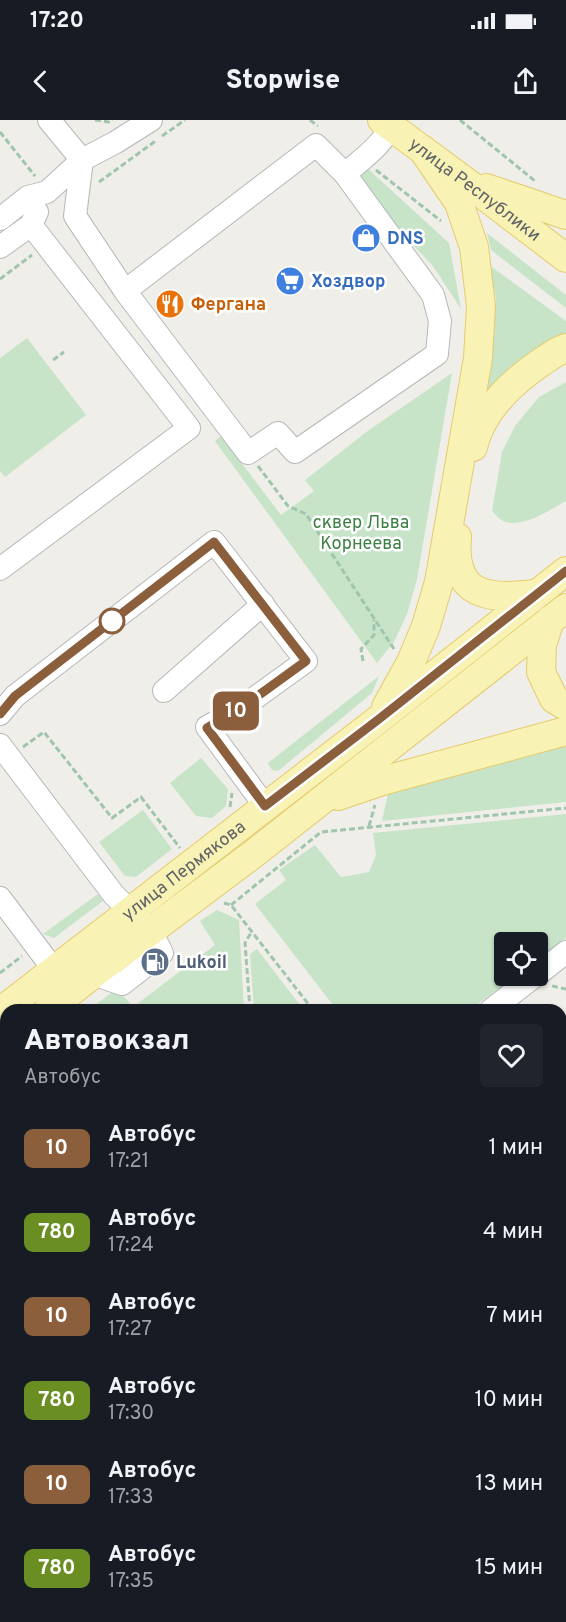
<!DOCTYPE html>
<html lang="ru">
<meta charset="utf-8">
<style>
body{margin:0;font-family:Overpass,sans-serif;background:#20242c;color:#f1f3f6;height:100vh;display:flex;flex-direction:column;font-size:22px;white-space:nowrap}
*{box-sizing:border-box;margin:0}
p{font-size:20px;color:#9ea1a6}
.icon{flex:none;width:33px;height:33px;fill:none;stroke:currentColor;stroke-width:2;stroke-linecap:round;stroke-linejoin:round}
.map{position:relative;flex:1;overflow:hidden}
.side{position:absolute;left:0px;top:884px;width:567px;height:620px;display:flex;flex-direction:column;background:#171b24;border-radius:18px 18px 0 0;box-shadow:0 2px 4px #0004}
.side>*{flex:none}
.badge{padding:0 12px;border-radius:9px;font-size:21px;line-height:39px}
.fabs{position:absolute;left:494px;top:812px;display:grid;gap:12px}
.fabs a{display:grid;place-items:center;width:54px;height:54px;border-radius:6px;background:#171b24;box-shadow:0 2px 4px #0004;font-size:30px}
.map>.badge{position:absolute;translate:-50% -50%;box-shadow:0 0 0 3px #fff}
.round{display:grid;place-items:center;flex:none;width:63px;height:63px;border-radius:6px;background:#20242c}
.summary{display:flex;align-items:center;justify-content:space-between;height:102px;padding:0 24px}
h1{font-size:28px;font-weight:800;line-height:45px}
ul{padding:0;list-style:none}
li{display:flex;align-items:center;gap:18px;height:84px;padding:0 24px}
li div{flex:1}
li b{display:block;font-size:22px}
li em{font-style:normal}
li .badge{min-width:66px;font-weight:700;text-align:center}
.status{display:flex;justify-content:space-between;align-items:center;height:42px;padding:0 30px;background:#171b24;direction:ltr}
.status svg{height:16px;fill:currentColor}
header{display:flex;justify-content:space-between;align-items:center;height:78px;padding:0 24px;background:#171b24;font-size:27px;font-weight:800}
.map>svg:first-child{display:block}
.education{fill:#dfddd6}
.green{fill:#c7e4c9}
.lines{fill:none;stroke-linecap:round;stroke-linejoin:round}
.minor-casing{stroke:#b5b7bb;stroke-width:24}
.major-casing{stroke:#e5cb6b;stroke-width:30}
.path{stroke:#a0c5ad;stroke-width:3;stroke-dasharray:6 3;stroke-linecap:butt}
.minor{stroke:#fff;stroke-width:22}
.major{stroke:#f8f2b4;stroke-width:28}
.line-casing{stroke:#fff;stroke-width:14}
.line{stroke:#8b5e3c;stroke-width:9}
.stop-dot{fill:#fff;stroke:#8b5e3c;stroke-width:3}
.labels{text-anchor:middle;stroke-width:5;stroke-linejoin:round;paint-order:stroke}
.street-label{font-size:18px;fill:#5f6266;stroke:#fff}
.shop-label{font-size:18px;font-weight:bold;fill:#366cbe;stroke:#fff;text-anchor:start}
.food-label{font-size:18px;font-weight:bold;fill:#c56008;stroke:#fff;text-anchor:start}
.park-label{font-size:18px;fill:#3d8044;stroke:#fff}
.service-label{font-size:18px;font-weight:bold;fill:#4e5e75;stroke:#fff;text-anchor:start}
</style>
<div class="status"><b>17:20</b><svg viewBox="0 0 49 12"><path d="M0 12V9h3v3zM5 12V6h3v6zM10 12V3h3v9zM15 12V0h3v12zM26 1h20v11H26zM47 4h2v5h-2z"/></svg></div>
<header><svg class="icon" aria-label="back" viewBox="0 0 24 24"><path d="M15 5l-7 7 7 7"/></svg>Stopwise<svg class="icon" aria-label="share" viewBox="0 0 24 24"><path d="M12 15V3M7 8l5-5 5 5M5 13v7h14v-7"/></svg></header>
<div class="map">
<svg width="566" height="1502" viewBox="0 0 566 1502">
<rect width="100%" height="100%" fill="#f0eee8"/>
<polygon class="education" points="293,1497 462,1497 456,1502 297,1502"/>
<g class="green">
<polygon points="367,48 449,123 461,189 433,146 363,72 360,57"/>
<polygon points="487,113 566,175 566,188 491,130"/>
<polygon points="489,145 566,201 566,216 545,222 521,242 481,286 494,218 496,178"/>
<polygon points="27,218 86,295 5,357 0,351 0,238"/>
<polygon points="452,253 417,459 407,494 394,522 377,543 215,321 221,316 281,395 314,371 305,360 369,310"/>
<path d="M566 262V381C549 390 523 409 503 401 499 399 495 394 492 391L502 332 515 306 539 277Z"/>
<polygon points="379,556 372,573 278,651 272,650 268,643"/>
<polygon points="566,625 566,682 382,701 388,674"/>
<polygon points="201,638 228,669 226,686 212,698 196,696 170,663"/>
<polygon points="143,690 172,729 136,757 125,756 99,722"/>
<polygon points="566,694 566,818 537,840 537,822 504,822 504,855 517,855 471,889 336,889 255,784 286,760 279,750 315,725 341,757 369,752 376,735 373,713"/>
<polygon points="98,774 103,781 54,818 43,814"/>
<polygon points="217,790 239,800 244,889 88,890 117,869 133,887 215,825 200,801"/>
<polygon points="257,829 303,889 254,889 250,834"/>
<polygon points="566,1419 566,1502 458,1502 465,1497 561,1497 561,1423"/>
</g>
<g class="lines">
<g class="minor-casing">
<g id="minor">
<polyline points="49,0 82,40 116,22 151,0"/>
<polyline points="82,40 75,96 125,171 248,333 278,313 295,332 437,234 440,201 433,175 345,54 316,25 125,171"/>
<path d="M345 54C362 39 386 23 393 0"/>
<polyline points="0,99 28,77 47,72 82,40"/>
<polyline points="0,127 31,105 37,92"/>
<polyline points="0,449 189,308 31,105"/>
<polyline points="164,571 263,484"/>
<polyline points="0,594 15,576 214,422 306,541 241,588 207,607 265,686"/>
<polyline points="0,625 114,775 151,811 162,833 122,864 93,854"/>
<polyline points="0,778 54,850"/>
<polyline points="537,855 566,832"/>
<polyline points="491,890 536,855"/>
<polyline points="561,949 566,945"/>
<polyline points="0,976 6,972"/>
<polyline points="0,1117 6,1120"/>
<polyline points="561,1133 566,1140"/>
<polyline points="0,1217 6,1220"/>
<polyline points="0,1268 6,1263"/>
<polyline points="561,1313 566,1319"/>
<polyline points="0,1377 6,1372"/>
<polyline points="561,1392 566,1389"/>
<polyline points="209,1497 213,1502"/>
<polyline points="336,1497 340,1502"/>
<polyline points="416,1502 422,1497"/>
</g>
</g>
<g class="major-casing">
<g id="major">
<path id="s1" d="M382 0 465 61 566 138"/>
<polyline points="486,68 566,95"/>
<path d="M473 327C482 288 514 260 546 239 552 235 559 230 566 228"/>
<path d="M457 417C452 476 487 480 535 474"/>
<polyline points="550,500 542,525 541,552 554,579 566,586"/>
<polyline points="386,587 411,542 426,506 439,462 478,238 481,186 474,127 459,83 423,30"/>
<polyline points="338,676 382,661 566,611"/>
<polyline points="48,890 93,854 252,735 566,488"/>
<path id="s2" d="M0 892 379 599 566 451"/>
<polyline points="0,928 6,923"/>
</g>
</g>
<g class="path">
<polyline points="95,0 109,2 113,1"/>
<polyline points="310,0 318,6"/>
<polyline points="460,0 535,61"/>
<polyline points="0,12 35,56"/>
<polyline points="162,16 185,0"/>
<polyline points="376,50 441,101"/>
<polyline points="99,62 157,20"/>
<polyline points="0,159 32,135"/>
<polyline points="53,240 64,232"/>
<polyline points="258,346 288,386 306,394 394,529"/>
<polyline points="363,541 361,529 374,515 374,500"/>
<polyline points="23,627 44,612 112,698 141,677 180,728"/>
<polyline points="230,687 232,673"/>
<polyline points="369,706 375,685"/>
<polyline points="224,783 231,785 313,890"/>
<polyline points="231,785 321,712 566,688"/>
<polyline points="0,853 22,836"/>
<polyline points="552,866 566,869"/>
<polyline points="250,890 245,823 252,811"/>
<polyline points="0,1039 6,1035"/>
<polyline points="0,1171 6,1179"/>
<polyline points="561,1244 566,1250"/>
<polyline points="0,1301 6,1296"/>
<polyline points="561,1483 566,1479"/>
<polyline points="538,1502 544,1497"/>
</g>
<use href="#minor" class="minor"/>
<use href="#major" class="major"/>
</g>
<g class="lines">
<g class="line-casing">
<polyline id="line" points="0,594 15,576 214,422 306,541 241,588 207,608 265,686 379,599 566,451"/>
</g>
<use href="#line" class="line"/>
</g>
<defs>
<g id="shop-disc" transform="scale(1.5)"><circle r="9.5" fill="#3f7fe0" stroke="#fff"/><path d="M-5-2.5h2.3a2.7 3.5 0 0 1 5.4 0H5L5.5 6h-11ZM-1.5-2.5h3a1.5 2.3 0 0 0-3 0Z" fill="#fff"/></g>
<g id="supermarket-disc" transform="scale(1.5)"><circle r="9.5" fill="#3f7fe0" stroke="#fff"/><path d="M-6-5.5h2.5l.6 2H6L4.5 2H-2.5L-4.4-4H-6ZM-1.5 3.2a1.3 1.3 0 1 0 .1 0ZM3 3.2a1.3 1.3 0 1 0 .1 0Z" fill="#fff"/></g>
<g id="restaurant-disc" transform="scale(1.5)"><circle r="9.5" fill="#e8710a" stroke="#fff"/><path d="M-5-6h1v4h1v-4h1v4h1v-4h1v5L-1.5 .5V6h-2V.5L-5-1ZM5-6V6H3V1.5H1.5Q1.5-4 5-6Z" fill="#fff"/></g>
<g id="fuel-disc" transform="scale(1.5)"><circle r="9.5" fill="#5c6f8a" stroke="#fff"/><path d="M-5.5-6h7V0h2V4h1.3V-2.5L3-4.5l.8-.8L6-3V5H2.5V1h-1V6h-7ZM-4.2-4.7v3.2H.2V-4.7Z" fill="#fff"/></g>
</defs>
<g fill-rule="evenodd">
<use href="#shop-disc" x="366" y="118"/>
<use href="#supermarket-disc" x="290" y="161"/>
<use href="#restaurant-disc" x="170" y="184"/>
<use href="#fuel-disc" x="155" y="842"/>
</g>
<circle class="stop-dot" cx="112" cy="501" r="12"/>
<g class="labels">
<g class="street-label">
<text dy="6" stroke="none"><textPath href="#s1" startOffset="116">улица Республики</textPath></text>
<text dy="6" stroke="none"><textPath href="#s2" startOffset="232">улица Пермякова</textPath></text>
</g>
<g class="shop-label">
<text x="387" y="124">DNS</text>
<text x="311" y="167">Хоздвор</text>
</g>
<g class="food-label">
<text x="191" y="190">Фергана</text>
</g>
<g class="park-label">
<text x="361" y="408">сквер Льва<tspan x="361" dy="21">Корнеева</tspan></text>
</g>
<g class="service-label">
<text x="176" y="848">Lukoil</text>
</g>
</g>
</svg>
<div class="fabs">
<a><svg class="icon" aria-label="locate" viewBox="0 0 24 24"><circle cx="12" cy="12" r="6"/><path d="M12 2v4M12 18v4M2 12h4M18 12h4"/></svg></a>
</div>
<b class="badge" style="left:236px;top:591px;background:#8b5e3c;color:#fff">10</b>
<section class="side">
<div class="summary"><div><h1>Автовокзал</h1><p>Автобус</p></div><a class="round"><svg class="icon" aria-label="heart" viewBox="0 0 24 24"><path d="M12 20l-8-8c-3-5 5-10 8-4 3-6 11-1 8 4z"/></svg></a></div>
<ul>
<li><span class="badge" style="background:#8b5e3c;color:#fff">10</span><div><b>Автобус</b><p>17:21</p></div><em>1 мин</em></li>
<li><span class="badge" style="background:#6b8e23;color:#fff">780</span><div><b>Автобус</b><p>17:24</p></div><em>4 мин</em></li>
<li><span class="badge" style="background:#8b5e3c;color:#fff">10</span><div><b>Автобус</b><p>17:27</p></div><em>7 мин</em></li>
<li><span class="badge" style="background:#6b8e23;color:#fff">780</span><div><b>Автобус</b><p>17:30</p></div><em>10 мин</em></li>
<li><span class="badge" style="background:#8b5e3c;color:#fff">10</span><div><b>Автобус</b><p>17:33</p></div><em>13 мин</em></li>
<li><span class="badge" style="background:#6b8e23;color:#fff">780</span><div><b>Автобус</b><p>17:35</p></div><em>15 мин</em></li>
</ul>
</section>
</div>
